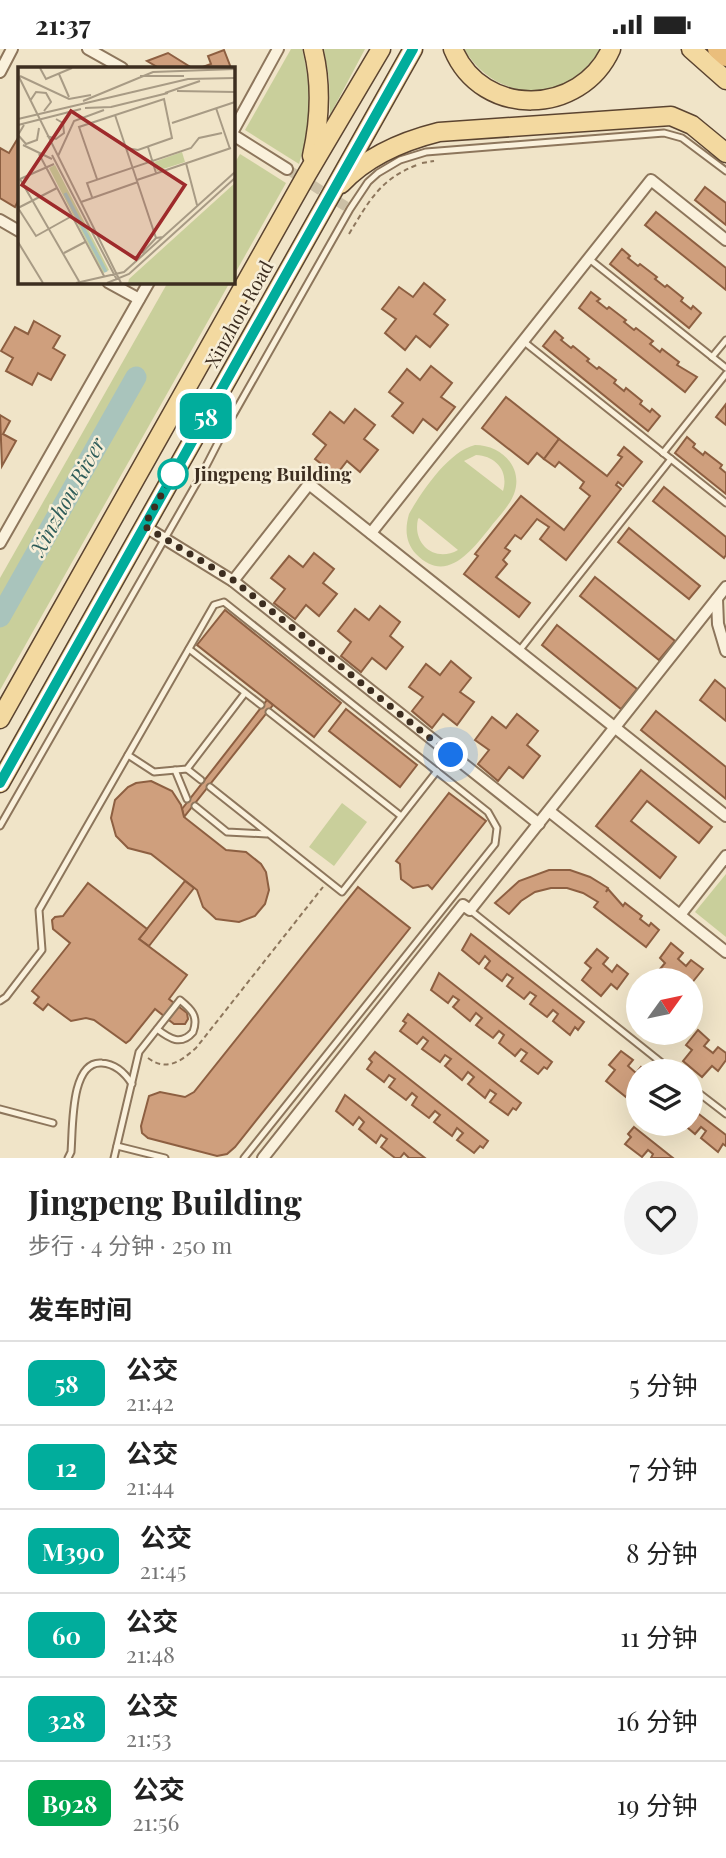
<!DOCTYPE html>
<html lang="zh">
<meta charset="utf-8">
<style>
body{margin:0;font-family:"Playfair Display","Noto Sans SC",serif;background:#f2f2f2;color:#222;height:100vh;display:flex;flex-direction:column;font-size:26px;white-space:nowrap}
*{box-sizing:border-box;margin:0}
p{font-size:23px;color:#767676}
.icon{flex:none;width:38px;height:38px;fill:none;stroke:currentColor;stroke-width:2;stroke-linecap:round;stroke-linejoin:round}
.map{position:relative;height:1109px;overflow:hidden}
.side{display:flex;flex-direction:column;background:#fff;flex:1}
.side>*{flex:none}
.badge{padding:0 14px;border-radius:10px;font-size:24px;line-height:46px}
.needle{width:46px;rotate:57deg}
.fabs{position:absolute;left:626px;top:919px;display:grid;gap:14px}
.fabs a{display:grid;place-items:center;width:77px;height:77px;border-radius:50%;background:#fff;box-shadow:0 7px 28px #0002;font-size:35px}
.you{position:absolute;width:35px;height:35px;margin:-18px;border:5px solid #fff;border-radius:50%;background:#1a73e8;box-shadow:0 0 0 10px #1a73e833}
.map>.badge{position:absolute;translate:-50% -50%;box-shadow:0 0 0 4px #fff}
h2{padding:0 28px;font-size:26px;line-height:63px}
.round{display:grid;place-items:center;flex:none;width:74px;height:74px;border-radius:37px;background:#f2f2f2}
.headline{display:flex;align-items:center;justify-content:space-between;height:119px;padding:0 28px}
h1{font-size:33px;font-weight:700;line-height:52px}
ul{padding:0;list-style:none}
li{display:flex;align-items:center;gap:21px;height:84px;padding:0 28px;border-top:2px solid #e0e0e0}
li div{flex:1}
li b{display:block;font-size:26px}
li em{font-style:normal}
li .badge{min-width:77px;font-weight:700;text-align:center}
.status{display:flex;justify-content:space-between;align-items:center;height:49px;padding:0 35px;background:#fff;direction:ltr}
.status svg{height:19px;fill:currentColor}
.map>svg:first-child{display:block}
.green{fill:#c9cf9b;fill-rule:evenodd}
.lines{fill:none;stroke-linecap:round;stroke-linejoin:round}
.river{stroke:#a9c4bc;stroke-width:21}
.building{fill:#cf9f7d;stroke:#8d5f41;stroke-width:2}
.minor-tunnel{stroke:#ccc0a6;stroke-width:10;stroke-dasharray:10 5;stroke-linecap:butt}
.service-casing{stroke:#8d765c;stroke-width:9}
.minor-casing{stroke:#8d765c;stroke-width:14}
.primary-casing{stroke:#5b4430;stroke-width:21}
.trunk-casing{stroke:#5b4430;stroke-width:21}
.path{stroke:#8d765c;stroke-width:2;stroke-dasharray:5 3.5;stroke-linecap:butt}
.service{stroke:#faf1dc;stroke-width:5}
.minor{stroke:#faf1dc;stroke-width:10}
.primary{stroke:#f3d9a0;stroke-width:18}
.trunk{stroke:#eabe7c;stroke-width:18}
.line-casing{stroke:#fff;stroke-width:16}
.line{stroke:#01ad9c;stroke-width:10}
.walk{stroke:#3d2e20;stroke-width:7;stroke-dasharray:0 12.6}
.stop-dot{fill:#fff;stroke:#01ad9c;stroke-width:3.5}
.labels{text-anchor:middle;stroke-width:5;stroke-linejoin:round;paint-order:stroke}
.street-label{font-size:19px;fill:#3d2e20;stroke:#f7eed8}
.stop-label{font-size:19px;font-weight:bold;fill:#3d2e20;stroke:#f7eed8;text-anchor:start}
.water-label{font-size:21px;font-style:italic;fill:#2f5d5a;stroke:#f7eed8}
.inset-river{fill:none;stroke:#a9c4bc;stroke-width:3.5}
.inset-road{fill:none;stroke:#a89b85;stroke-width:2}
.view{fill:#9e2a2b;fill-opacity:0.15;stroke:#9e2a2b;stroke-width:3.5}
.inset-edge{fill:none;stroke:#3d2e20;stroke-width:3.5}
</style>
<div class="status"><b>21:37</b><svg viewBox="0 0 49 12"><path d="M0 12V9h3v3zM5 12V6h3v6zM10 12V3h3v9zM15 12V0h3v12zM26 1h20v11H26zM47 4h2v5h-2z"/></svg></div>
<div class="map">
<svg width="726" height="1109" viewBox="0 0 726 1109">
<rect width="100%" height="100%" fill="#f0e4c8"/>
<g class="green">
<path d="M291 0H302C312 38 311 78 299 115L245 81Z"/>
<polygon points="324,0 365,0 330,66 329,30"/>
<path d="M464 0H600C567 56 497 55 464 0Z"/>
<polygon points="240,105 286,134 233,228 233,117"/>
<polygon points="168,233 230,233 0,641 0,529"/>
<path d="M475 396C501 396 524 418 514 445 509 458 497 469 489 480 471 502 446 536 416 505 405 493 405 479 409 465 422 442 449 402 475 396ZM476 406C496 407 509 422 503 442L464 412ZM418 470 419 469 458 501C435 514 412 495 418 470Z"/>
<polygon points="342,754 367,773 334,817 309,798"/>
<polygon points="726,825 726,888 695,863"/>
</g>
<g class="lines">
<polyline class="river" points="0,568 136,328"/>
</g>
<g class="building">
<polygon points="224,1 231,19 200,19 211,15 208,7"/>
<polygon points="168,4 192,19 159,19 147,12"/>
<polygon points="18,89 19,150 15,158 0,149 0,99 9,104"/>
<polygon points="705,138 726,154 726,176 695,151"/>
<polygon points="656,163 726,219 726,241 645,176"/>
<polygon points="622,200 630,207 628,209 638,217 640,215 657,228 655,230 665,238 667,236 683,249 681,252 691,260 693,257 701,264 689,279 610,215"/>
<polygon points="424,234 445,251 434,265 448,276 430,298 416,287 405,301 385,284 396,270 382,260 399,238 413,248"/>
<polygon points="591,243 600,250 597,252 607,260 609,258 626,271 624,273 634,281 636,279 653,292 650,295 660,303 662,300 679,313 677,316 697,328 685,343 579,259"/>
<polygon points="34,272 60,287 53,299 65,306 51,331 38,324 32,336 6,322 13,309 1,302 15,278 28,285"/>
<polygon points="555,282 563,289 561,291 571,299 573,297 589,310 587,312 597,320 599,318 616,331 614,334 624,342 626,339 642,352 640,355 650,363 652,360 660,367 648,382 543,297"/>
<polygon points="431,317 452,334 441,348 455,358 437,381 423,370 413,384 392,367 403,354 389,343 407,320 420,331"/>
<polygon points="506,348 559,390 544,410 537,404 528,415 482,379"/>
<polygon points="726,355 726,376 716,368"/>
<polygon points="355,360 375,376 364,390 378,401 360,423 347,412 336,426 315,410 326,396 313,385 330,363 344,374"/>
<polygon points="0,366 10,372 3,385 16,392 2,417"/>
<polygon points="687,388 695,395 693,398 703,406 705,403 722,416 720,419 726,424 726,445 675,404"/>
<polygon points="559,390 607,427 622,408 618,406 624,398 642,413 623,437 618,433 616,436 621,440 566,511 540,490 549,478 537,470 521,490 515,486 505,499 510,502 503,511 507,515 496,528 530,554 519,568 464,525 478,507 475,505 521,447 564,481 590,447 580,439 584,433 559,413 555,418 544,410"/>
<polygon points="664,438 726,488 726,506 724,509 653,452"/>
<polygon points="629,479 700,537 689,550 618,493"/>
<polygon points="314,504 334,520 323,534 337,545 319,567 306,556 295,570 274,554 285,540 271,529 289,507 303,518"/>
<polygon points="595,528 675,592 659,611 580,547"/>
<polygon points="380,557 400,573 390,587 403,598 386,620 372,609 361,623 341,607 351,593 338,582 355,560 369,571"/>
<polygon points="225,561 341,654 314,688 197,596"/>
<polygon points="557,576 637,640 621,660 542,596"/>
<polygon points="451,612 471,629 460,643 474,653 457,676 443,665 432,679 412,662 423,648 409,638 426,615 440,626"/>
<polygon points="715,631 726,640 726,672 700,651"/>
<polygon points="267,651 273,656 184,768 182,760"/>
<polygon points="346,660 417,716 400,738 329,682"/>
<polygon points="656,662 726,718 726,750 641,681"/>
<polygon points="517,665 538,682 527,696 540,707 523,729 509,718 498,732 478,715 489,701 475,691 492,668 506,679"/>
<polygon points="641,721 712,778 699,794 647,752 631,772 676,808 660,829 596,777"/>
<polygon points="151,732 172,742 181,756 184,768 226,801 246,803 261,815 266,823 269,841 265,855 255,867 239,873 216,870 203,858 197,841 151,805 128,799 116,787 111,769 115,751 128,738 136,734"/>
<polygon points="449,744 486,772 432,840 428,836 413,839 401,830 400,815 396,812"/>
<polygon points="549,821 570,821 590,828 608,839 606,843 608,840 623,857 625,854 642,867 640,870 649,877 651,874 659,881 646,898 594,858 598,853 583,844 567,839 551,839 535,843 521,852 509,865 495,854 519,832"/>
<polygon points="185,832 194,839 149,897 139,890"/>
<polygon points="88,834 147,880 139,890 187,926 169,950 187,964 188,970 185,975 174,975 155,960 130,991 126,994 94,971 86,969 71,972 48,955 43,961 34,954 39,948 32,942 70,894 53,880 52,871 55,868 63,867"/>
<polygon points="358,838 410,879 235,1098 227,1105 217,1107 148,1089 142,1084 141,1077 149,1047 160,1043 185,1048 194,1043"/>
<polygon points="471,885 584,973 578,981 575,978 570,986 553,972 558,965 553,961 547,968 530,955 536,947 530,943 524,950 507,937 513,929 507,925 502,932 485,919 490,912 485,907 479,915 462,901"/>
<polygon points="671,894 683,904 678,910 686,917 691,911 703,920 691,935 691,931 685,930 663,931 656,925 665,914 660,909"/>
<polygon points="597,900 608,909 603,915 612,923 617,916 628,925 617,940 611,935 601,947 582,931 591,919 585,914"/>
<polygon points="439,924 552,1013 547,1020 544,1018 538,1025 521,1012 527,1004 521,1000 515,1007 499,994 504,986 499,982 493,989 476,976 482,969 476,964 470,972 453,958 459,951 453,947 448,954 431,941"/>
<polygon points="408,965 521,1054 516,1061 513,1059 508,1066 490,1053 496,1045 490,1041 485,1049 468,1035 474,1028 468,1023 462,1031 445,1017 451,1010 445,1006 440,1013 422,1000 428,992 423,988 417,995 400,982 406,974 403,972"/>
<polygon points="698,981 709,991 704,997 713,1004 718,998 726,1004 726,1011 718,1022 712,1017 702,1028 683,1012 692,1001 686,996"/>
<polygon points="621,1002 633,1011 628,1017 636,1024 641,1018 646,1022 639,1022 639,1040 635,1037 626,1048 606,1032 615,1021 609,1016"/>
<polygon points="375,1003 488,1092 483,1099 480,1097 474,1104 457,1091 463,1084 457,1079 452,1087 434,1073 440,1066 435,1062 429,1069 412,1056 417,1048 412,1044 406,1051 389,1038 395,1030 389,1026 384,1033 367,1020 372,1013 369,1010"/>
<polygon points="345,1046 425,1109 409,1109 404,1104 400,1109 395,1109 381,1098 387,1090 381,1086 376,1094 359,1080 364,1073 359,1068 353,1076 336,1062"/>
<polygon points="691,1059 726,1086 726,1097 723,1095 718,1103 701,1089 706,1082 701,1078 695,1085 682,1074 691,1074"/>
<polygon points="634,1078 673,1109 651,1109 653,1105 648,1101 642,1108 625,1095 631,1088 628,1085"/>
</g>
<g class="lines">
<polyline class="minor-tunnel" points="287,120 350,160"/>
<g class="service-casing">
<g id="service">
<polyline points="588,209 726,319"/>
<polyline points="523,292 726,454"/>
<polyline points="712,308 726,291"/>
<polyline points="663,404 726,325"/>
<polyline points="189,600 261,656"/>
<polyline points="519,602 671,410"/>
<polyline points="269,663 401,767"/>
<polyline points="128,706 154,723 187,720 245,644"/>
<polyline points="187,720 201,731"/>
<polyline points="175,721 187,750"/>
<polyline points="210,738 342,843 437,722"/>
<polyline points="195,757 227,783 267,785"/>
<polyline points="0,777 203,423 223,384 350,160 368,133 378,124 400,111 426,103 664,84 682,89 726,122"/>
<polyline points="470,861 672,1022"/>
<polyline points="0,952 6,948 42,901 39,861 214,556 224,553 488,763 497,779 495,795 244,1109"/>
<polyline points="691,1038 726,1065"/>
<polyline points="0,1060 53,1074"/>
<polyline points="117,1097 165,1109"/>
<path d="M68 1109 71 1103C73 1080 70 1011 102 1014 116 1015 125 1024 132 1035"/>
<path d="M114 1109 139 1003 180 951C191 960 199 967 193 983 181 997 170 990 157 980"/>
</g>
</g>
<g class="minor-casing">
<g id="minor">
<polyline points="88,0 122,19"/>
<polyline points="0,23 12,0"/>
<polyline points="233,82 278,0"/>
<polyline points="233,86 287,120"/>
<polyline points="0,171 19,182"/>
<polyline points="108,233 139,250"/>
<polyline points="144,477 233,532 539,775"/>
<polyline points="371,484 651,131 726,191"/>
<polyline points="0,494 149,233"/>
<polyline points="233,532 309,435 726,767"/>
<polyline points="717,550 718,575 726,602"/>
<polyline points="549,762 726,903"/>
<polyline points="680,866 726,807"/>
<polyline points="263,1109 463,856 470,861 726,538"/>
</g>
</g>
<g class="primary-casing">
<g id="primary">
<path d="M453 0C482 70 581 67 611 0"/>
<polyline points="691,0 726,31"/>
<path d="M312 107C320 71 322 36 313 0"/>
<path d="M341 135C367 107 403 92 439 83L671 67 692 76 726 104"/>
<polyline points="0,670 307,125 381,0"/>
<polyline points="0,734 413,0"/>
</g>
</g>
<g class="trunk-casing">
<polyline id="trunk" points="717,0 726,8"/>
</g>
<g class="path">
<polyline points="422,114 434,112"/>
<path d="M349 185C369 152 380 130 417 116"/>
<path d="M148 1009C167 1023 181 1012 196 999L323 838"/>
</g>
<use href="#service" class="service"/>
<use href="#minor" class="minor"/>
<use href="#primary" class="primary"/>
<use href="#trunk" class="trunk"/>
</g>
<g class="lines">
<g class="line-casing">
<polyline id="line" points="0,734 413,0"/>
</g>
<use href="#line" class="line"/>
<polyline class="walk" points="173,425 144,477 233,531 451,706"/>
</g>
<circle class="stop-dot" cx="173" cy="425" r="14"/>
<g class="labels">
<g class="street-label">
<text transform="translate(239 265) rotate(-61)" y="7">Xinzhou Road</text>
</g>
<g class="stop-label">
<text x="194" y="432">Jingpeng Building</text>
</g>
<g class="water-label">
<text transform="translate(68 448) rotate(-61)" y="7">Xinzhou River</text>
</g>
</g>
<g transform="translate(18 18)">
<rect width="217" height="217" fill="#f0e4c8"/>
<path d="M164 85 167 95 139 104 136 95ZM37 98 91 203 85 206 31 101ZM217 116V216H110L111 212Z" fill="#c9cf9b"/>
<path class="inset-river" d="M47 126 88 205"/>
<path class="inset-road" d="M22 1 28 12 54 1M41 7 51 30M0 8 103 216M2 9 51 32 73 28M122 9H166M159 24 217 25M147 26 182 14M12 34 18 25 28 26 33 35 26 44M65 34 135 5 217 2M67 41 93 40 150 26M198 41 212 82M97 48 138 171M0 52 170 12 217 11M154 56 217 35M0 58 63 42M6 58 0 68 8 77 19 73 21 61M29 69 38 72 46 66 45 56 38 52M5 78 34 92M130 80 138 106M21 87 86 209M34 88 99 213M40 89 56 54 86 43M168 96 179 138M2 112 62 216M2 112 36 97M79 112 61 60 146 32 154 71 120 83 108 81M119 113 213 81M39 121 0 141 18 169 54 149M74 130 69 116 173 81 181 71 204 66M63 135 120 115M0 175 25 216M46 186 67 175M124 186 138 171 145 170M58 216 106 205 217 105M89 216 111 207 217 111"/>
<path class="view" d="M53 44 167 118 118 192 4 118Z"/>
<rect width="217" height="217" class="inset-edge"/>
</g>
</svg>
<div class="fabs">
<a><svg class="needle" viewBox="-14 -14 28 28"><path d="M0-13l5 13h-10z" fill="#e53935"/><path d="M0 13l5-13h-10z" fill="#767676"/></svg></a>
<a><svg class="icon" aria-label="layers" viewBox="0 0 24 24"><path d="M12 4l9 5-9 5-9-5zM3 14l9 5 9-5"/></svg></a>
</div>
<div class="you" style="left:451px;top:706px"></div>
<b class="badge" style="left:206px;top:367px;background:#01ad9c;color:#fff">58</b>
</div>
<section class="side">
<div class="headline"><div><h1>Jingpeng Building</h1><p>步行 · 4 分钟 · 250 m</p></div><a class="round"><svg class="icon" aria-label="heart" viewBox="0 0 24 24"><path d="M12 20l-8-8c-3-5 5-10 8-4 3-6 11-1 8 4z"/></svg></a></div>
<h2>发车时间</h2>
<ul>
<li><span class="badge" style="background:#01ad9c;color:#fff">58</span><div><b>公交</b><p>21:42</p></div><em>5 分钟</em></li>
<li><span class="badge" style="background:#01ad9c;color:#fff">12</span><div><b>公交</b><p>21:44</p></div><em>7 分钟</em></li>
<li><span class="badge" style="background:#01ad9c;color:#fff">M390</span><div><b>公交</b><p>21:45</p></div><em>8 分钟</em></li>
<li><span class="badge" style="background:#01ad9c;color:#fff">60</span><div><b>公交</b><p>21:48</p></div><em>11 分钟</em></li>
<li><span class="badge" style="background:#01ad9c;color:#fff">328</span><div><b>公交</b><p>21:53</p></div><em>16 分钟</em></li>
<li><span class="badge" style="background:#00a651;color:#fff">B928</span><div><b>公交</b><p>21:56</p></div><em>19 分钟</em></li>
</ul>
</section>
